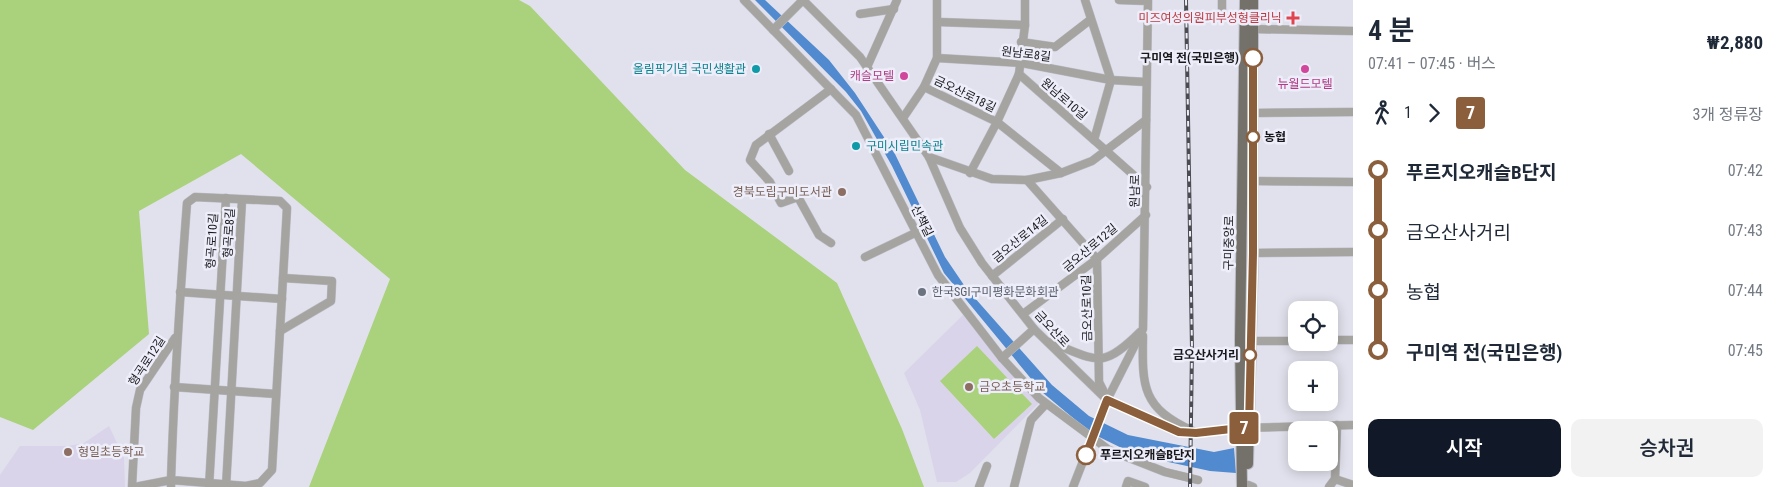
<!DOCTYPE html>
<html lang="ko">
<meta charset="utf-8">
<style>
body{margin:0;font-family:"Roboto Condensed","Noto Sans KR",sans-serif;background:#f2f2f3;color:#1f2937;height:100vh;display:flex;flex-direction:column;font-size:19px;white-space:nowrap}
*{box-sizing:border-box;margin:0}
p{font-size:16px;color:#747a83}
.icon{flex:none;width:28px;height:28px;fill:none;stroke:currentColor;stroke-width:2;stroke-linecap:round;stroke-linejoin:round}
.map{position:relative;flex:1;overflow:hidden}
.drawer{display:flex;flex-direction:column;background:#fff;width:425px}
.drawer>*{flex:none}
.badge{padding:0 10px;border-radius:4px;font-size:18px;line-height:32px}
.controls{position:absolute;left:1288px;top:301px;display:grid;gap:10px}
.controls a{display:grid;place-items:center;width:50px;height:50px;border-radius:10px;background:#fff;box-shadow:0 2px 12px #0003;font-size:25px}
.map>.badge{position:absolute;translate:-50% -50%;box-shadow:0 0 0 2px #fff}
.legs{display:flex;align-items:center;gap:8px;height:55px;padding:0 15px;font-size:16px}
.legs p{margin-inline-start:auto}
.head{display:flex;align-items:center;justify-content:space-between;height:85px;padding:0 15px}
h1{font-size:28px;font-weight:600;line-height:38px}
.cta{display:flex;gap:10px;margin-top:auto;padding:10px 15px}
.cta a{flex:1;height:58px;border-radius:10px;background:#111827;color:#fff;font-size:20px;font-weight:600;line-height:58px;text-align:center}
.cta a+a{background:#f2f2f3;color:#1f2937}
ul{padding:0 15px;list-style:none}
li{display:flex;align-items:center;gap:18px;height:60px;font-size:19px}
li i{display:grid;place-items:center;width:8px;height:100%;margin:0 6px;background:currentColor}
li i::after{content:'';width:12px;height:12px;margin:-6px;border:4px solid;border-radius:50%;background:#fff}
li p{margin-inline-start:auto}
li:first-child i{background:linear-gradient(#0000 50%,currentColor 0)}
li:last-child i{background:linear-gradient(currentColor 50%,#0000 0)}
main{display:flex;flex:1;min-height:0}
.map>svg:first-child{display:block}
.education{fill:#dad4ea}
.green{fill:#aad17c}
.water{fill:#518ace}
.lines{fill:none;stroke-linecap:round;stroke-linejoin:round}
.minor-casing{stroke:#bcbdc7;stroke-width:9}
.major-casing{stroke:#bcbdc7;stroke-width:12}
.minor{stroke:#a5a4a0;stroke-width:8}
.major{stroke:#737169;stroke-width:10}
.rail-casing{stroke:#4b4c51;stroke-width:4}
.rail{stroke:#edeef9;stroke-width:2;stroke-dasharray:5.5;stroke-linecap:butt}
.line-1-casing{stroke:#fff;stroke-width:11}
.line-1{stroke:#8b5e3c;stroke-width:8}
.health-dot{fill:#e0444e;stroke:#edeef9;stroke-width:2}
.stop-1-dot{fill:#fff;stroke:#8b5e3c;stroke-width:2.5}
.culture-dot{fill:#0f9aa8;stroke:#edeef9;stroke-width:2}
.hotel-dot{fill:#d1479c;stroke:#edeef9;stroke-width:2}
.education-dot{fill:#8d6e63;stroke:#edeef9;stroke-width:2}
.worship-dot{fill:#6b7280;stroke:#edeef9;stroke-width:2}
.labels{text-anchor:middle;stroke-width:5;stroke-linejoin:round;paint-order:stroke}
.health-label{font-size:12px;fill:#be3a42;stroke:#edeef9;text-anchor:end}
.street-label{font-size:12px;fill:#18181c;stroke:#edeef9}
.stop-label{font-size:12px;font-weight:bold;fill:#18181c;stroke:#edeef9;text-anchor:end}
.culture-label{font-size:12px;fill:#0d838f;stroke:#edeef9;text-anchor:end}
.hotel-label{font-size:12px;fill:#b23c85;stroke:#edeef9;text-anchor:end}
.education-label{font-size:12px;fill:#785e54;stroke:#edeef9;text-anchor:start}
.worship-label{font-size:12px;fill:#5b616d;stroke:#edeef9;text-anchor:start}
</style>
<main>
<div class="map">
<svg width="1353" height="487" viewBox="0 0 1353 487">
<rect width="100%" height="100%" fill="#e0e1ec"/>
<g class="education">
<polygon points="964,314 1041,401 970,473 956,482 937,482 920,410 904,373"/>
<polygon points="109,426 124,458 125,487 0,487 0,475 20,446 68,446 84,443"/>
</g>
<g class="green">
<polygon points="0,0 519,0 530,6 685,170 837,283 902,429 924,487 309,487 390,279 241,154 139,211 149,334 33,430 0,417"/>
<polygon points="977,346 1032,404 994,439 940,381"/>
</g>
<polygon class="water" points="755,0 765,0 829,60 855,93 895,154 945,257 966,288 1052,385 1089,416 1128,435 1214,452 1234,448 1236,473 1210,471 1136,455 1091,433 1042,392 944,273 892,166 861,111 846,92"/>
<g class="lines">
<g class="minor-casing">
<g id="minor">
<polyline points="744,0 856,115 938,275 1002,358 1039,398 1109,450 1165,472 1198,480"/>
<polyline points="803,0 860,57 929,157 960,228 982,263 1034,329 1107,400 1170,429 1187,433 1241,428 1353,425"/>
<polyline points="1085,0 1111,80 1094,140 1147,187"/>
<polyline points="1222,0 1222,15"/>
<polyline points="860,14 894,9"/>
<polyline points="938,22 1025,25"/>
<polyline points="1253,29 1353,31"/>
<polyline points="773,30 803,0"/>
<polyline points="1021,42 1055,47 1090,20"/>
<polyline points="937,58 1022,63 1111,80 1146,82"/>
<polyline points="867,67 897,0"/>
<polyline points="1019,74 1094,140"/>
<polyline points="924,87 997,122 1061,173"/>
<polyline points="831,89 756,145 750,160 770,182 781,203 798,197 819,235 831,243"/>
<polyline points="1254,113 1353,112"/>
<polyline points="903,118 924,87 937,58 937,0"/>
<polyline points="769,134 789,171"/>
<polyline points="929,157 992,179 1027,180 1061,173 1092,161 1146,120"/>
<polyline points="970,173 997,122 1019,74 1025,25 1025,0"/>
<polyline points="1027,180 1097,259 1099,382 1106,396"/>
<polyline points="1253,181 1353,182"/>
<polyline points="1253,253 1353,252"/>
<polyline points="865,257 915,233"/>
<polyline points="992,276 1063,219"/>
<polyline points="180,292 282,299"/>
<polyline points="1023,314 1097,259 1146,215"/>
<polyline points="280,331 331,301 332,281 283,278"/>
<path d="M1143 336C1142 387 1142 408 1193 431"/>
<polyline points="1329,340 1353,340"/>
<polyline points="1251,341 1296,341"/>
<path d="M1049 342C1097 360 1101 371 1140 332"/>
<polyline points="1002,358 1034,329"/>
<polyline points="174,387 276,394"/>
<polyline points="1335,479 1353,485"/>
<polyline points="1248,485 1253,487"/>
<polyline points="132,487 136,408 140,390 175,338"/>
<path d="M135 487 171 480 246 486 260 483 272 470 287 208 280 201 195 197 187 203C180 295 174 387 171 480V487"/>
<polyline points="209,487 226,198"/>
<polyline points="226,487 242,200"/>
<polyline points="979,487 987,466"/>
<polyline points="1014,487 1031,420 1046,404"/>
<polyline points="1073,487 1107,400 1143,329 1148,1 1119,0"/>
<polyline points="1126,487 1128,481 1145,487"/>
<polyline points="1329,487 1335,479 1337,425"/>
</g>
</g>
<g class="major-casing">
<g id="major">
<polyline points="1248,464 1253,253 1253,0"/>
<polyline points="1242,487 1240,340 1245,0"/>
</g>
</g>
<use href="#minor" class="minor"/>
<use href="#major" class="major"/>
<g class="rail-casing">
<polyline id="rail" points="1186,0 1192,349 1190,487"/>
</g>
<use href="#rail" class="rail"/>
</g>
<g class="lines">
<g class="line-1-casing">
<polyline id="line-1" points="1086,455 1107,400 1179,432 1196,433 1249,427 1253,253 1253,58"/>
</g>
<use href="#line-1" class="line-1"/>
</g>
<path class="health-dot" d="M1290.5 10.5h5v5h5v5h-5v5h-5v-5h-5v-5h5z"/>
<g class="stop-1-dot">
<circle cx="1253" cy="58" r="9"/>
<circle cx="1253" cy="137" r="6"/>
<circle cx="1250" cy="355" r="6"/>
<circle cx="1086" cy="455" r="9"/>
</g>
<g class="culture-dot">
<circle cx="756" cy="69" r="5"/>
<circle cx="856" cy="146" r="5"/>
</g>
<g class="hotel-dot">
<circle cx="1305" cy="69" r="5"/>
<circle cx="904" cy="76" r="5"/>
</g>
<g class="education-dot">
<circle cx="842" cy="192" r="5"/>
<circle cx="969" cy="387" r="5"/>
<circle cx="68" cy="452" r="5"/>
</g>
<circle class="worship-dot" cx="922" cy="292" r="5"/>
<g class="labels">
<g class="health-label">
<text x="1282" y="22">미즈여성의원피부성형클리닉</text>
</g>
<g class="street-label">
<text transform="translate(1026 54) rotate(7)" y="4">원남로8길</text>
<text transform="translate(965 94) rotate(26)" y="4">금오산로18길</text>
<text transform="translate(1064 99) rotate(41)" y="4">원남로10길</text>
<text transform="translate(1135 191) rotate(-89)" y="4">원남로</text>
<text transform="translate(922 221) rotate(63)" y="4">산책길</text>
<text transform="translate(229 233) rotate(-87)" y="4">형곡로8길</text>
<text transform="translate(1020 239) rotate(-39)" y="4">금오산로14길</text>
<text transform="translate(212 241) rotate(-87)" y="4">형곡로10길</text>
<text transform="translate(1229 243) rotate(-89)" y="4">구미중앙로</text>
<text transform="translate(1090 248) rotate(-40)" y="4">금오산로12길</text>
<text transform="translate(1087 308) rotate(-91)" y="4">금오산로10길</text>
<text transform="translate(1052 329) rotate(47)" y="4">금오산로</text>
<text transform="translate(147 361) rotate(-57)" y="4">형곡로12길</text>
</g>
<g class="stop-label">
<text x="1239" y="62">구미역 전(국민은행)</text>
<text x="1264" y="141" text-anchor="start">농협</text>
<text x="1239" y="359">금오산사거리</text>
<text x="1100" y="459" text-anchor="start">푸르지오캐슬B단지</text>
</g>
<g class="culture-label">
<text x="746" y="73">올림픽기념 국민생활관</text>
<text x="866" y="150" text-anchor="start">구미시립민속관</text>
</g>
<g class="hotel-label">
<text x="894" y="80">캐슬모텔</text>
<text x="1305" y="88" text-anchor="middle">뉴월드모텔</text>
</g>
<g class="education-label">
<text x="832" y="196" text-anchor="end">경북도립구미도서관</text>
<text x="979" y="391">금오초등학교</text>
<text x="78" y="456">형일초등학교</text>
</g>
<g class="worship-label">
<text x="932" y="296">한국SGI구미평화문화회관</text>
</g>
</g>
</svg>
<div class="controls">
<a><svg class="icon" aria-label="locate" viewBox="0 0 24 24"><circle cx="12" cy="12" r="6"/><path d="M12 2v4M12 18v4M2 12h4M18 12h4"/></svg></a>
<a>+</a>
<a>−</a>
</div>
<b class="badge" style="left:1244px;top:428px;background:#8b5e3c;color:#fff">7</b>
</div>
<section class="drawer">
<div class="head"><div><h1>4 분</h1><p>07:41 – 07:45 · 버스</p></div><b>₩2,880</b></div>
<div class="legs"><svg class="icon" aria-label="walk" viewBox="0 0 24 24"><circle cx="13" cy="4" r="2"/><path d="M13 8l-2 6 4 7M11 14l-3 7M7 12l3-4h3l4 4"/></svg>1<svg class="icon" aria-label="forward" viewBox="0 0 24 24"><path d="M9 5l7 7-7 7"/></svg><b class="badge" style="background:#8b5e3c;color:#fff">7</b><p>3개 정류장</p></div>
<ul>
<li><i style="color:#8b5e3c"></i><b>푸르지오캐슬B단지</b><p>07:42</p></li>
<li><i style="color:#8b5e3c"></i><span>금오산사거리</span><p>07:43</p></li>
<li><i style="color:#8b5e3c"></i><span>농협</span><p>07:44</p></li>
<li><i style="color:#8b5e3c"></i><b>구미역 전(국민은행)</b><p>07:45</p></li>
</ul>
<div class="cta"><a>시작</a><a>승차권</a></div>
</section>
</main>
